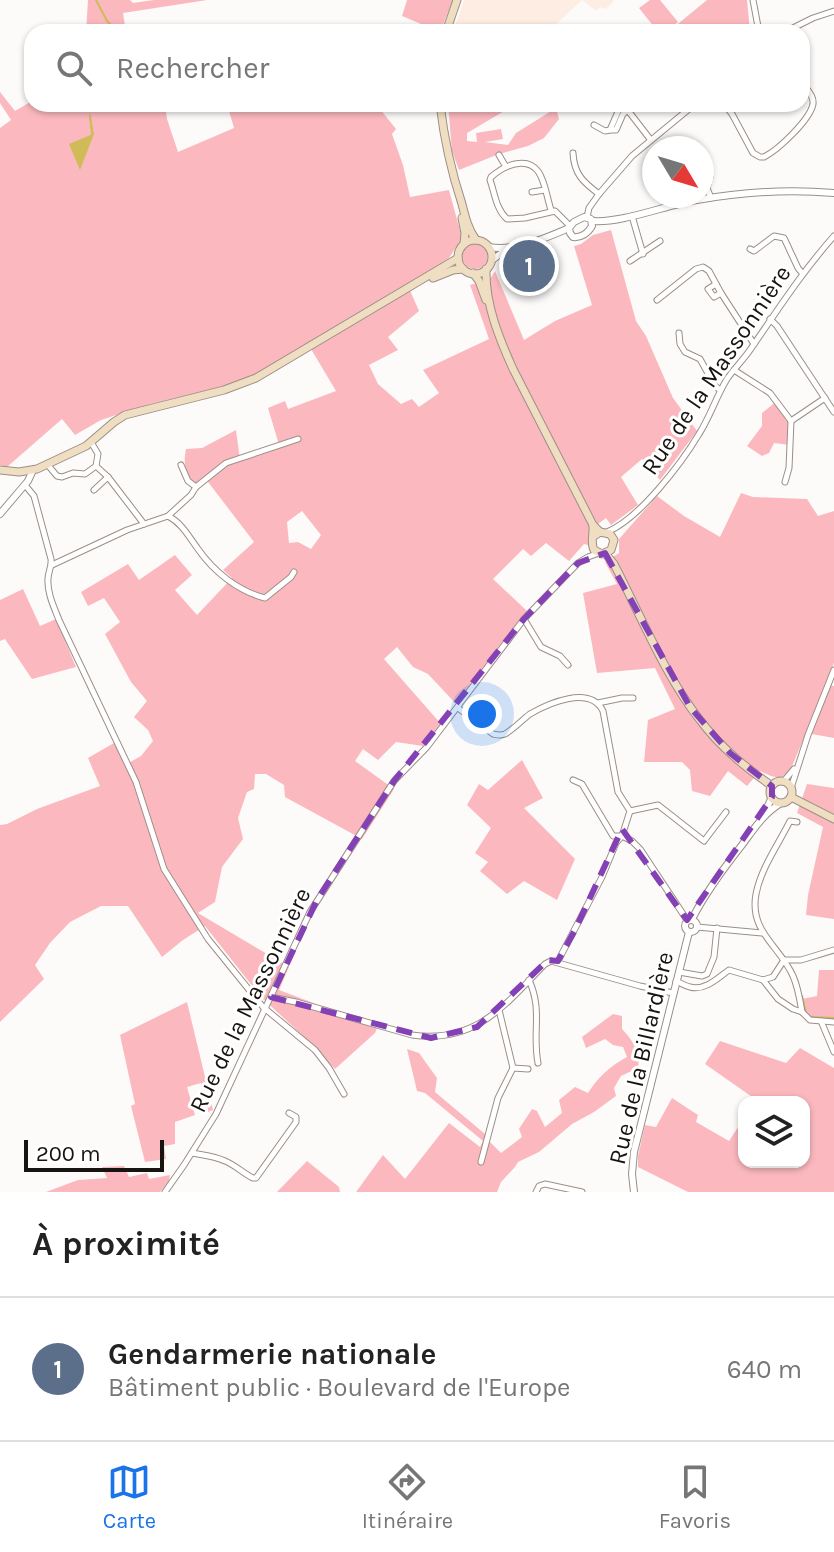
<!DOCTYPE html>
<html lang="fr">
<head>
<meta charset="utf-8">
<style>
	:root { --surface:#fff; --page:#f6f6f6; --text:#222; --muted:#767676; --line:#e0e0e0; --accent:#1a73e8 }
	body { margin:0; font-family:Karla,sans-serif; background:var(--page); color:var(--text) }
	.controls { position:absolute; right:24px; bottom:24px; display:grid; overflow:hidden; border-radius:16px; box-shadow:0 2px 6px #0004 }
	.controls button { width:72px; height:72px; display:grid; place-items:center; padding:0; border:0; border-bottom:2px solid var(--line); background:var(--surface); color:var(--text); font:40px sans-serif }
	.compass { position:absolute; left:642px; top:136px; width:72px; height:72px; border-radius:50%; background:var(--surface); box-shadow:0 2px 6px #0004; rotate:128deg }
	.scale { position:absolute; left:24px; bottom:20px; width:140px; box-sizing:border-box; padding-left:8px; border:4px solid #171310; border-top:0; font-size:22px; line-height:28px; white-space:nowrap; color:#171310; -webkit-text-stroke:6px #fff; paint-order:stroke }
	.you { position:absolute; left:482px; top:714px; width:28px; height:28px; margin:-20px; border:6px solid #fff; border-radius:50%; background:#1a73e8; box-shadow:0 0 0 12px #1a73e833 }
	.badge { display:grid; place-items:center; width:52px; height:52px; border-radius:50%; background:var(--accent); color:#fff; font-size:26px; font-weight:700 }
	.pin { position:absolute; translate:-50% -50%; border:4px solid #fff; box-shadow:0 2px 8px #0006 }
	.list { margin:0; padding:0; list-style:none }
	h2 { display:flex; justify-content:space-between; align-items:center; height:104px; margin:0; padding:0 32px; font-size:34px }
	h2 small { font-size:26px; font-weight:400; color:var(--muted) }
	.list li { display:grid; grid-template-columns:52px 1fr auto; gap:24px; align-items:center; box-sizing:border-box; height:144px; padding:0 32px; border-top:2px solid var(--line) }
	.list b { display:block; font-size:30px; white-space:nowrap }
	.list p { margin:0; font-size:26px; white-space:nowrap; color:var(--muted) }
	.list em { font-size:26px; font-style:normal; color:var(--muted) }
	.icon { flex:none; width:44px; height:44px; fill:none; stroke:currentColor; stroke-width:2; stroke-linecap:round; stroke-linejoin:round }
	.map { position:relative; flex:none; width:834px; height:1192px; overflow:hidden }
	.search { position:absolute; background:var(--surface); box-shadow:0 2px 6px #0004; left:24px; right:24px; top:24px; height:88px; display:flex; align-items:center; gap:20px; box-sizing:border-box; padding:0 28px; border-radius:24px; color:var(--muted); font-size:30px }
	.sheet { height:248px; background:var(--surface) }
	nav { display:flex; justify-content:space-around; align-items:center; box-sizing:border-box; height:112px; border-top:2px solid var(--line); background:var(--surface); font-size:22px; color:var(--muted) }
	nav a { display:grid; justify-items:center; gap:4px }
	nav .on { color:var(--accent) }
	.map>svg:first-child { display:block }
</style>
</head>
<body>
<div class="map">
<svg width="834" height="1192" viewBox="0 0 834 1192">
	<rect width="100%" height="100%" fill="#fdfbf9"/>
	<polygon fill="#fdede2" points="464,0 613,0 613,2 606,9 600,7 596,11 582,0 548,32 453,32"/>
	<g fill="#fbb9bf" fill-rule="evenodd">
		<polygon points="88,0 130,0 133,3 154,0 207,0 123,13 126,32 86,32"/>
		<polygon points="407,0 453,0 440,32 402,16"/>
		<polygon points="650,0 660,0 678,22 666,32 658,32 639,8"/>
		<polygon points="707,0 747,0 750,32 668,32"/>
		<path d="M0,92L15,111L32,101V104H165L167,119L178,152L234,128L227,104H376L396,129L392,134L403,165L410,197L449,190L462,238L449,258L408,286L419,311L388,337L398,350L369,365L378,384L401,404L412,399L419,407L439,393L423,370L489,339L470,285L490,279L495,271L524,340L555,321L592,305L574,246L581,244L593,235L611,230L636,321L646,336L673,398L697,431L660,480L642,459L621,477L638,505L611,525L606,518L590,530L588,545L584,544L569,561L546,543L531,556L523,549L493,579L527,611L457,705L428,674L413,667L397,647L384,659L441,724L423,746L396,742L378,760L363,749L355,761L394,789L362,839L285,797L284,785L266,774H255L254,789L247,792L238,818L243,839L222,867L215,902L198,913L289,967L279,990L319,1005L379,1023L375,1033L335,1069L313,1045L261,997L205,926L183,940L162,957L128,906H101L70,922L50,943L35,965L44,979L0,1022V825L7,824L37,809L100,786L88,758L114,743L125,765L141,756L153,741L148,730L134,717L147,701L131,682L105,634L120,622L104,598L88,606L81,592L128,564L139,580L175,555L192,575L175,590L197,615L232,578L223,570L254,542L205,478L195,485C185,473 183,463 186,449L202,448L236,430L240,460L280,448L268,408L285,401L288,409L336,391L308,344L264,371L238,383L150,404L101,420L75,435L62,419L7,467L0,465V128L11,120L0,103ZM302,511L321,535L311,549L298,542L289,543L287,522Z"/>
		<polygon points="448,104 503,104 506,110 467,133 467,141 477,142 476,133 501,129 503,139 485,142 508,145 516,133 556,108 559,119 544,138 528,146 499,154 459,170 452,151"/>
		<circle cx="475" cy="256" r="13"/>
		<polygon points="777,401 791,421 790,445 774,443 769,453 762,456 747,446 762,426 762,413"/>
		<polygon points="741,493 753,497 807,499 818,516 834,511 834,663 825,685 834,686 834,738 806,733 790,771 780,778 771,776 760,771 747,786 728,771 710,796 692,791 690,770 682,762 644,762 648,720 675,709 655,668 597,673 583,593 617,584 605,562 619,553 619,539 657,496 684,516 720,537"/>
		<polygon points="23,589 40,626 56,619 76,667 32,679 5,639 0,641 0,600"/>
		<polygon points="522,760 543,798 524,808 575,859 557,900 524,881 507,894 480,871 488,862 475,853 491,828 467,805 479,784 488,790"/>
		<polygon points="807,784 834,788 834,919 806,915 808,895 823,827 797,813"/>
		<polygon points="819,970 834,970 834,1021 811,1018 805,1014 802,999 817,996"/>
		<polygon points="187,1002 213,1110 208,1112 201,1083 187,1087 195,1115 175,1122 175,1144 164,1146 166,1159 145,1162 131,1106 135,1104 120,1035"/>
		<path d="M613,1014L622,1016V1029C633,1041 641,1052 638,1068L621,1076L614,1088L616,1096L594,1112L572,1124L539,1152L518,1162L515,1167L501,1182L497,1192H356L383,1155L405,1179L449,1123L480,1147L483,1141L425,1093L417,1091L407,1049L419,1053L437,1078L435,1092L485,1134V1137L501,1153L522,1137L519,1129L532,1109L537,1111L545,1127L562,1113L559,1100L575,1087L588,1093C598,1077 610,1066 627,1057L623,1047L613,1045L605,1039L586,1048L582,1037Z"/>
		<polygon points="720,1041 786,1063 800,1048 834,1068 834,1192 688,1192 638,1167 638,1156 645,1125 656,1127 672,1098 698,1115 696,1122 729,1141 744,1118 744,1162 804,1162 804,1102 754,1102 755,1099 705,1064"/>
		<polygon points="307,1161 339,1187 340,1192 277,1192"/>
		<polygon points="124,1166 129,1177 147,1173 149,1179 170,1175 169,1181 160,1192 46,1192 78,1180 107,1178 102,1167"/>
	</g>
	<polygon fill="#cfbb57" points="88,104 94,134 80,170 69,144 93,134"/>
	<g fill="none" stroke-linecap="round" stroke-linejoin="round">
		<g stroke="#cfbb57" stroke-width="2">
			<polyline points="96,0 107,21 116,30 116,32"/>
			<polyline points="90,116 92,134"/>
			<polyline points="802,996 806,1013"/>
			<polyline points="810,1017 834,1018"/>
		</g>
		<defs>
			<g id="minor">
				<polyline points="753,0 759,32"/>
				<polyline points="590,32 594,30"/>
				<polyline points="785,32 813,18 834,11"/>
				<polyline points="623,104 620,107 610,130 616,130 623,114 628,110"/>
				<polyline points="623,104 650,139"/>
				<path d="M724,104L732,114L753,153L760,157H764C778,150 810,120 813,104C814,97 809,92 805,86"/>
				<polyline points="594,125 605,131 610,130"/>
				<path d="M573,153C574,174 583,182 599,194"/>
				<polyline points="499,155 506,167"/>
				<polyline points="710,177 707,188 711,198"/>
				<polyline points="532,192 545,190"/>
				<path d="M551,210C544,189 544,158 515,164C505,166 498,171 491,177L490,180C495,194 496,209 507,219L525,218L555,211L570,226"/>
				<polyline points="632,216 643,254"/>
				<polyline points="587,217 589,208 599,194 632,156 695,104"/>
				<polyline points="750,249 754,251 774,236 784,238 798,268 802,273"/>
				<polyline points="630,261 660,241"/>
				<polyline points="716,284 708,289 714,297 721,293"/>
				<polyline points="657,300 696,269 703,267 709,271 721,293 754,344"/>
				<polyline points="770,319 777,326 834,412"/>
				<polyline points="679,333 680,344 685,352 700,359 715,386 720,390"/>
				<polyline points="734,370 770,393 791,421 789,468 785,482"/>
				<polyline points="791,421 825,398"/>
				<polyline points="91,442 98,454 96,466 108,477 144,524"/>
				<polyline points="47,464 57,476 62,477 73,473 85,474 96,466"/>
				<polyline points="181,465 188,481 196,487"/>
				<path d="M25,485L34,496L51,559C52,567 48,572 48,579C47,593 54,607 59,620L136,782L164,869L208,939L263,1007L315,1050L329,1068L344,1094"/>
				<polyline points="94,490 108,477"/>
				<polyline points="168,516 191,495 196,487 226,463 298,439"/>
				<path d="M607,532C639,519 681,464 699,434C710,417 716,397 727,379C734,369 743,360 750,350C777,311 802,272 834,236"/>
				<path d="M52,565L127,530L168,516C182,523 189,537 198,549C214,572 238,591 265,598L291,577L294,572"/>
				<polyline points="524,619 541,647 560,656 568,665"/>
				<polyline points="598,703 622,698 633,698"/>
				<path d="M458,708L493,734C498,735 500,736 505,734C514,729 522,720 530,714C549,703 590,685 603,711L618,792L630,811L622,836L616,843L602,877L558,961"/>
				<polyline points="573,780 582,784 613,836 622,836 632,841 640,849 687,920"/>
				<polyline points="783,782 794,769"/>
				<polyline points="791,788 808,735 834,670"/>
				<polyline points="630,811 658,805 704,841 726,812"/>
				<path d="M797,822L790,821C778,845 761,868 756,894C749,932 780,946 793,976C798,987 800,1000 802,1012"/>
				<polyline points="697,927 762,933"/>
				<polyline points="784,960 801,960 834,950"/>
				<polyline points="679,972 702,976 707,974 714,957 717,928"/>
				<path d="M529,980C543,1011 532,1031 538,1063"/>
				<polyline points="763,980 778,999 793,1009 802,1012 810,1020 834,1022"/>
				<path d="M676,981C681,983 685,986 690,987C705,991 718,978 729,970L763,980L773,977L784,960"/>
				<path d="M271,997L296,1002L412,1035C476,1044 505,1005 545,964L551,961L640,986L673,993"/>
				<polyline points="499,1010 513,1068 528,1069"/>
				<polyline points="821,1021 834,1052"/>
				<path d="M192,1153C203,1155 215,1156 225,1161C235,1165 243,1173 253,1178H256L296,1122V1117L289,1113"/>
				<polyline points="481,1162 498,1098 513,1068"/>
				<polyline points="165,1192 184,1165 216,1114 310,912 394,781 427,747 524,619 578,563 588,557 599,553"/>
				<polyline points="536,1192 539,1186 545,1184 582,1192"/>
			</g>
			<g id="tertiary">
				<path d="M584,217L591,219L592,226C588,233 581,238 573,237L570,233L569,228L574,222Z"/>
				<path d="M593,221C623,223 666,205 697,200C742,192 789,189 834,193"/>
				<path d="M489,247C514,252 546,238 569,228"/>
				<polyline points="492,260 509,248"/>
				<polyline points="0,514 28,481 33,470"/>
				<polyline points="765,812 772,797"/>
				<path d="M692,919C706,892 723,869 742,845C754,829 764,813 781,803"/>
				<circle cx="691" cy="926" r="6"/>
				<polyline points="634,1192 632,1174 634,1152 689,932"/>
			</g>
			<g id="secondary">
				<polyline points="446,32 457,0"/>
				<path d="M440,104C444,138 451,171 462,204C465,216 468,229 476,240"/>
				<polyline points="462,218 465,233 464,244"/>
				<circle cx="475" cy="257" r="17"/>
				<path d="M486,269C485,304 499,338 513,369L593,525L600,532"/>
				<polyline points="473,273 479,281 486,300"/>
				<polyline points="433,278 453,270 463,269"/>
				<polyline points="0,470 19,472 37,469 86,446 114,422 125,415 224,390 256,378 458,258"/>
				<path d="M593,525C594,534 590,542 594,550L602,554L611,550L614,540L610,534L600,532L594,536"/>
				<path d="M605,553L614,564C640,614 665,676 700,720C720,747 745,767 772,786"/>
				<circle cx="781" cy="792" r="11"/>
				<polyline points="791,797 834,819"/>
			</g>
		</defs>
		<use href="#minor" stroke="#9b8f87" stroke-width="7"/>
		<use href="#tertiary" stroke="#9b8f87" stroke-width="8"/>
		<use href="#secondary" stroke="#9b8f87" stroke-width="9"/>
		<use href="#minor" stroke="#fff" stroke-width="5"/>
		<use href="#tertiary" stroke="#fff" stroke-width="6"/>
		<use href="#secondary" stroke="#efdec1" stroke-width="7"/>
	</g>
	<path fill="none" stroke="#8441b5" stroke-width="6" stroke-dasharray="16 10" stroke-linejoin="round" d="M605,553L690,707L730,753L772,786V797L687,920L622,829L575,930L558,961L548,960L477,1027L431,1038L271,997L317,900L394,781L524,619L578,563Z"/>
	<g text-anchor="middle" stroke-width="6" stroke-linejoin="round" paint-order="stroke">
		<g font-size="24" fill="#171310" stroke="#fff">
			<text transform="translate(716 370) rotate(-56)" y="8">Rue de la Massonnière</text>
			<text transform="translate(250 1000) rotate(-64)" y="8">Rue de la Massonnière</text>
			<text transform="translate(641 1058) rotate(-77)" y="8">Rue de la Billardière</text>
		</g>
	</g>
</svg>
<div class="controls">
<button><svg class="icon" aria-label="layers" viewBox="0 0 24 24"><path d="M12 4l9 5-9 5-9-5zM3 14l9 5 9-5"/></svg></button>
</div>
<svg class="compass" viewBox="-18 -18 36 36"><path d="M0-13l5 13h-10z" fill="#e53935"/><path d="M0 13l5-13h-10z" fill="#767676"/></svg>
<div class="scale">200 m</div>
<div class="you"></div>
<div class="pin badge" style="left:529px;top:266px;background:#5c6f8a">1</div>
<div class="search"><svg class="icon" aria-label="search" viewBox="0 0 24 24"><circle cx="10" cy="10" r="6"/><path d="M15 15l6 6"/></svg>Rechercher</div>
</div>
<section class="sheet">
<h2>À proximité<small></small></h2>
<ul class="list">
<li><span class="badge" style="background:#5c6f8a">1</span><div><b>Gendarmerie nationale</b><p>Bâtiment public · Boulevard de l'Europe</p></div><em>640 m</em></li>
</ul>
</section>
<nav>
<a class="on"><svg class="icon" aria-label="map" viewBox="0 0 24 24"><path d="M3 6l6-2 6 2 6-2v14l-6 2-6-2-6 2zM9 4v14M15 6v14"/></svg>Carte</a>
<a><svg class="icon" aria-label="directions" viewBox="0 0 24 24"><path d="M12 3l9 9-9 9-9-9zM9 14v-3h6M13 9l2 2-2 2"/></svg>Itinéraire</a>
<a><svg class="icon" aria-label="saved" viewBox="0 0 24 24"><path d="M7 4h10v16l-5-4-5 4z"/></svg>Favoris</a>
</nav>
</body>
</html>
